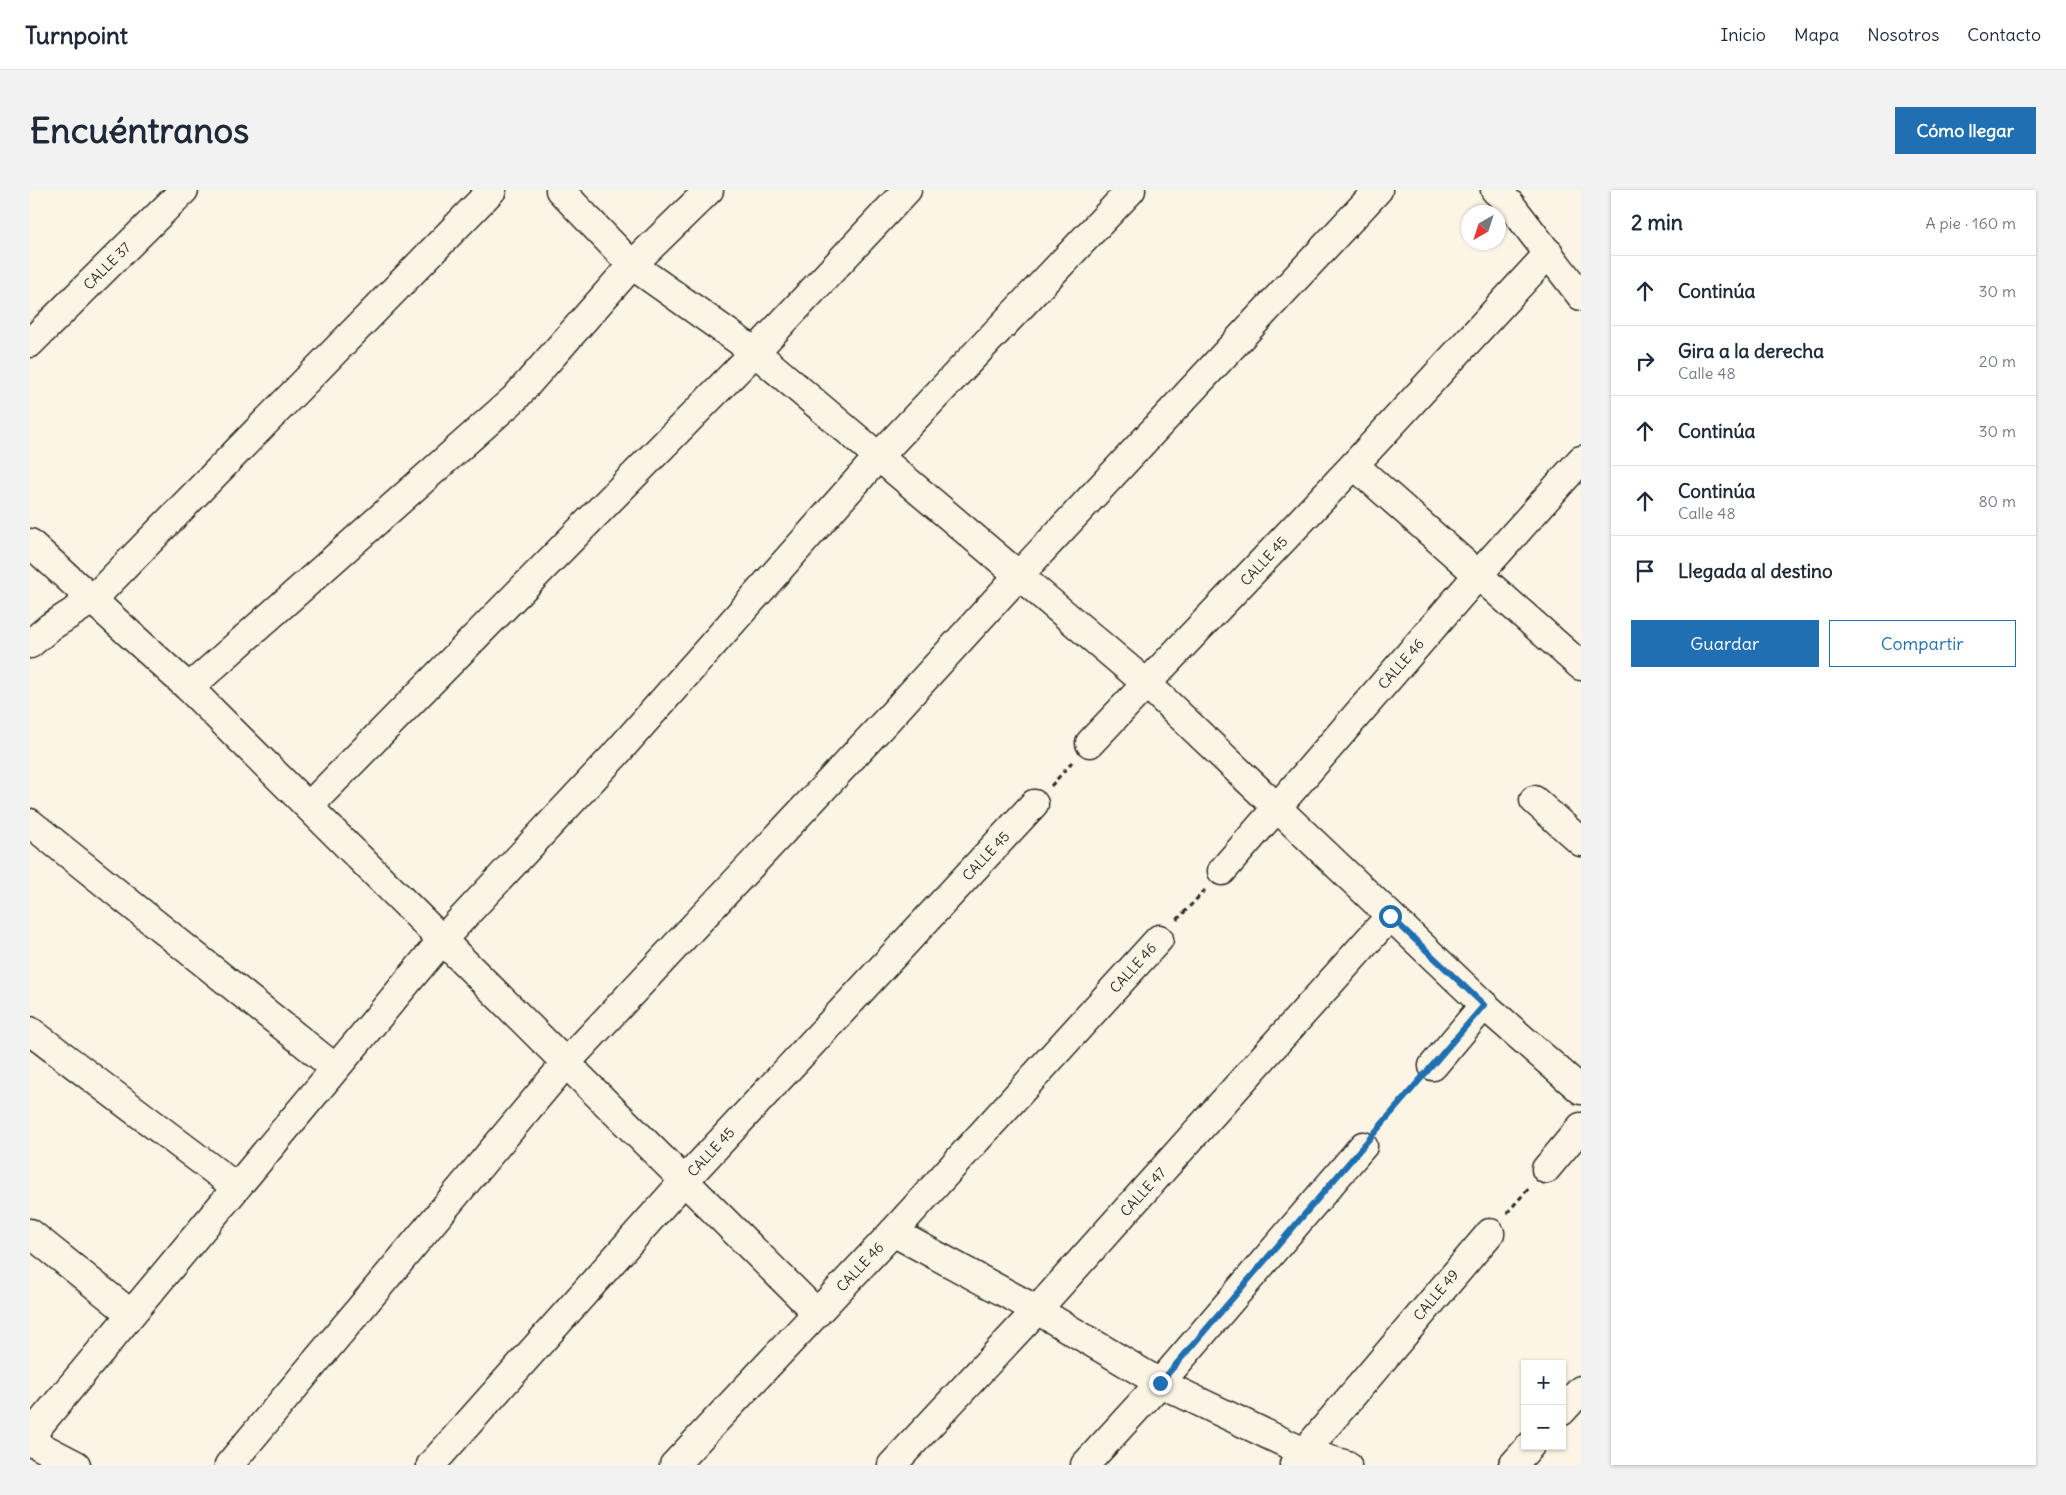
<!DOCTYPE html>
<html lang="es">
<head>
<meta charset="utf-8">
<style>
	:root { --surface:#fff; --page:#f2f2f3; --text:#1f2937; --muted:#747a83; --line:#e0e1e3; --accent:#1f6fb2 }
	body { margin:0; font-family:Delius,sans-serif; background:var(--page); color:var(--text) }
	.controls { position:absolute; right:15px; bottom:15px; display:grid; overflow:hidden; border-radius:0px; box-shadow:0 1px 4px #0004 }
	.controls button { width:45px; height:45px; display:grid; place-items:center; padding:0; border:0; border-bottom:1px solid var(--line); background:var(--surface); color:var(--text); font:25px sans-serif }
	.compass { position:absolute; left:1431px; top:15px; width:45px; height:45px; border-radius:50%; background:var(--surface); box-shadow:0 1px 4px #0004; rotate:219deg }
	.stop { position:absolute; width:15px; height:15px; margin:-11px; border:4px solid #1f6fb2; border-radius:50%; background:#fff }
	.stop.end { background:#1f6fb2; border-color:#fff; box-shadow:0 1px 5px #0008 }
	.list { margin:0; padding:0; list-style:none }
	h2 { display:flex; justify-content:space-between; align-items:center; height:65px; margin:0; padding:0 20px; font-size:21px }
	h2 small { font-size:16px; font-weight:400; color:var(--muted) }
	.list li { display:grid; grid-template-columns:32px 1fr auto; gap:15px; align-items:center; box-sizing:border-box; height:70px; padding:0 20px; border-top:1px solid var(--line) }
	.list b { display:block; font-size:19px; white-space:nowrap }
	.list p { margin:0; font-size:16px; white-space:nowrap; color:var(--muted) }
	.list em { font-size:16px; font-style:normal; color:var(--muted) }
	.actions { display:flex; gap:10px; padding:15px 20px }
	.actions a { flex:1; padding:11px 0; border:1px solid var(--accent); border-radius:0px; text-align:center; font-size:18px; color:var(--accent) }
	.actions .main { background:var(--accent); color:#fff }
	.icon { flex:none; width:28px; height:28px; fill:none; stroke:currentColor; stroke-width:2; stroke-linecap:round; stroke-linejoin:round }
	.map { position:relative; flex:none; width:1551px; height:1275px; overflow:hidden; border-radius:0px }
	header { display:flex; align-items:center; gap:30px; box-sizing:border-box; height:70px; padding:0 25px; background:var(--surface); border-bottom:1px solid var(--line) }
	header strong { font-size:24px }
	nav { display:flex; gap:28px; margin-inline-start:auto; font-size:18px }
	.intro { display:flex; align-items:center; justify-content:space-between; box-sizing:border-box; height:120px; padding:0 30px }
	h1 { margin:0; font-size:35px }
	.button { padding:12px 22px; border-radius:0px; background:var(--accent); color:#fff; font-size:18px; font-weight:700 }
	main { display:flex; gap:30px; padding:0 30px }
	aside { flex:1; background:var(--surface); border-radius:0px; box-shadow:0 1px 4px #0004 }
	.map>svg:first-child { display:block }
</style>
</head>
<body>
<header>
<strong>Turnpoint</strong>
<nav><a>Inicio</a><a>Mapa</a><a>Nosotros</a><a>Contacto</a></nav>
</header>
<div class="intro"><h1>Encuéntranos</h1><a class="button">Cómo llegar</a></div>
<main>
<div class="map">
<svg width="1551" height="1275" viewBox="0 0 1551 1275">
	<rect width="100%" height="100%" fill="#fcf5e5"/>
	<filter id="ink" filterUnits="userSpaceOnUse"><feTurbulence type="fractalNoise" baseFrequency=".02" numOctaves="2"/><feDisplacementMap in="SourceGraphic" scale="10" xChannelSelector="R" yChannelSelector="G"/><feConvolveMatrix kernelMatrix="1 2 1 2 8 2 1 2 1" color-interpolation-filters="sRGB"/></filter>
	<g filter="url(#ink)">
		<g fill="none" stroke-linecap="round" stroke-linejoin="round">
			<defs>
				<g id="minor">
					<polyline points="530,0 602,75 725,162 1117,494 1454,815 1551,900"/>
					<polyline points="1465,0 1480,14 1551,106"/>
					<polyline points="0,153 154,0"/>
					<polyline points="1324,275 1551,476"/>
					<polyline points="0,353 159,498 787,1123"/>
					<polyline points="0,454 20,437 62,410 462,0"/>
					<polyline points="159,498 485,208 602,75 679,0"/>
					<polyline points="1060,553 1324,275 1519,63"/>
					<polyline points="1504,610 1551,652"/>
					<polyline points="279,616 725,162 877,0"/>
					<polyline points="0,633 305,878"/>
					<polyline points="1192,681 1447,386 1551,270"/>
					<polyline points="0,841 206,997"/>
					<polyline points="1403,876 1454,815"/>
					<polyline points="1516,979 1551,937"/>
					<polyline points="863,1042 1007,1120 1130,1193 1274,1262 1317,1275"/>
					<polyline points="0,1043 101,1124"/>
					<polyline points="1532,1221 1551,1200"/>
					<polyline points="0,1246 413,749 584,566 849,266 1101,0"/>
					<polyline points="0,1251 46,1275"/>
					<polyline points="1264,1274 1460,1043"/>
					<polyline points="199,1275 536,873 858,529 989,385 1348,0"/>
					<polyline points="401,1275 654,991 1004,614"/>
					<polyline points="644,1275 863,1042 1129,749"/>
					<polyline points="862,1275 1007,1120 1360,726"/>
					<polyline points="1055,1275 1130,1193 1333,956"/>
					<polyline points="1483,1275 1500,1256"/>
				</g>
			</defs>
			<use href="#minor" stroke="#2b2b2b" stroke-width="31"/>
			<g stroke="#2b2b2b" stroke-width="3" stroke-dasharray="5 4" stroke-linecap="butt">
				<polyline points="1021,596 1042,572"/>
				<polyline points="1147,730 1175,700"/>
				<polyline points="1350,936 1385,896"/>
				<polyline points="1477,1023 1499,998"/>
			</g>
			<use href="#minor" stroke="#fcf5e5" stroke-width="28"/>
		</g>
	</g>
	<g fill="none" stroke-linecap="round" stroke-linejoin="round" filter="url(#ink)">
		<polyline stroke="#1f6fb2" stroke-width="6" points="1130,1193 1454,815 1360,726"/>
	</g>
	<g text-anchor="middle" stroke-width="4.5" stroke-linejoin="round" paint-order="stroke">
		<g font-size="14" fill="#2b2b2b" stroke="#fcf5e5">
			<text transform="translate(77 76) rotate(-45)" y="5">CALLE 37</text>
			<text transform="translate(1234 371) rotate(-47)" y="5">CALLE 45</text>
			<text transform="translate(1371 474) rotate(-49)" y="5">CALLE 46</text>
			<text transform="translate(956 666) rotate(-47)" y="5">CALLE 45</text>
			<text transform="translate(1103 778) rotate(-48)" y="5">CALLE 46</text>
			<text transform="translate(681 962) rotate(-47)" y="5">CALLE 45</text>
			<text transform="translate(1113 1002) rotate(-48)" y="5">CALLE 47</text>
			<text transform="translate(830 1077) rotate(-47)" y="5">CALLE 46</text>
			<text transform="translate(1406 1105) rotate(-50)" y="5">CALLE 49</text>
		</g>
	</g>
</svg>
<div class="controls">
<button>+</button>
<button>−</button>
</div>
<svg class="compass" viewBox="-18 -18 36 36"><path d="M0-13l5 13h-10z" fill="#e53935"/><path d="M0 13l5-13h-10z" fill="#747a83"/></svg>
<div class="stop" style="left:1360px;top:726px"></div>
<div class="stop end" style="left:1130px;top:1193px"></div>
</div>
<aside>
<h2>2 min<small>A pie · 160 m</small></h2>
<ul class="list">
<li><svg class="icon" aria-label="ahead" viewBox="0 0 24 24"><path d="M12 20V5M6 11l6-6 6 6"/></svg><div><b>Continúa</b></div><em>30 m</em></li>
<li><svg class="icon" aria-label="right" viewBox="0 0 24 24"><path d="M7 20v-9h11M14 6l5 5-5 5"/></svg><div><b>Gira a la derecha</b><p>Calle 48</p></div><em>20 m</em></li>
<li><svg class="icon" aria-label="ahead" viewBox="0 0 24 24"><path d="M12 20V5M6 11l6-6 6 6"/></svg><div><b>Continúa</b></div><em>30 m</em></li>
<li><svg class="icon" aria-label="ahead" viewBox="0 0 24 24"><path d="M12 20V5M6 11l6-6 6 6"/></svg><div><b>Continúa</b><p>Calle 48</p></div><em>80 m</em></li>
<li><svg class="icon" aria-label="arrive" viewBox="0 0 24 24"><path d="M6 21V4h12l-3 4 3 4H6"/></svg><div><b>Llegada al destino</b></div></li>
</ul>
<div class="actions"><a class="main">Guardar</a><a>Compartir</a></div>
</aside>
</main>
</body>
</html>
